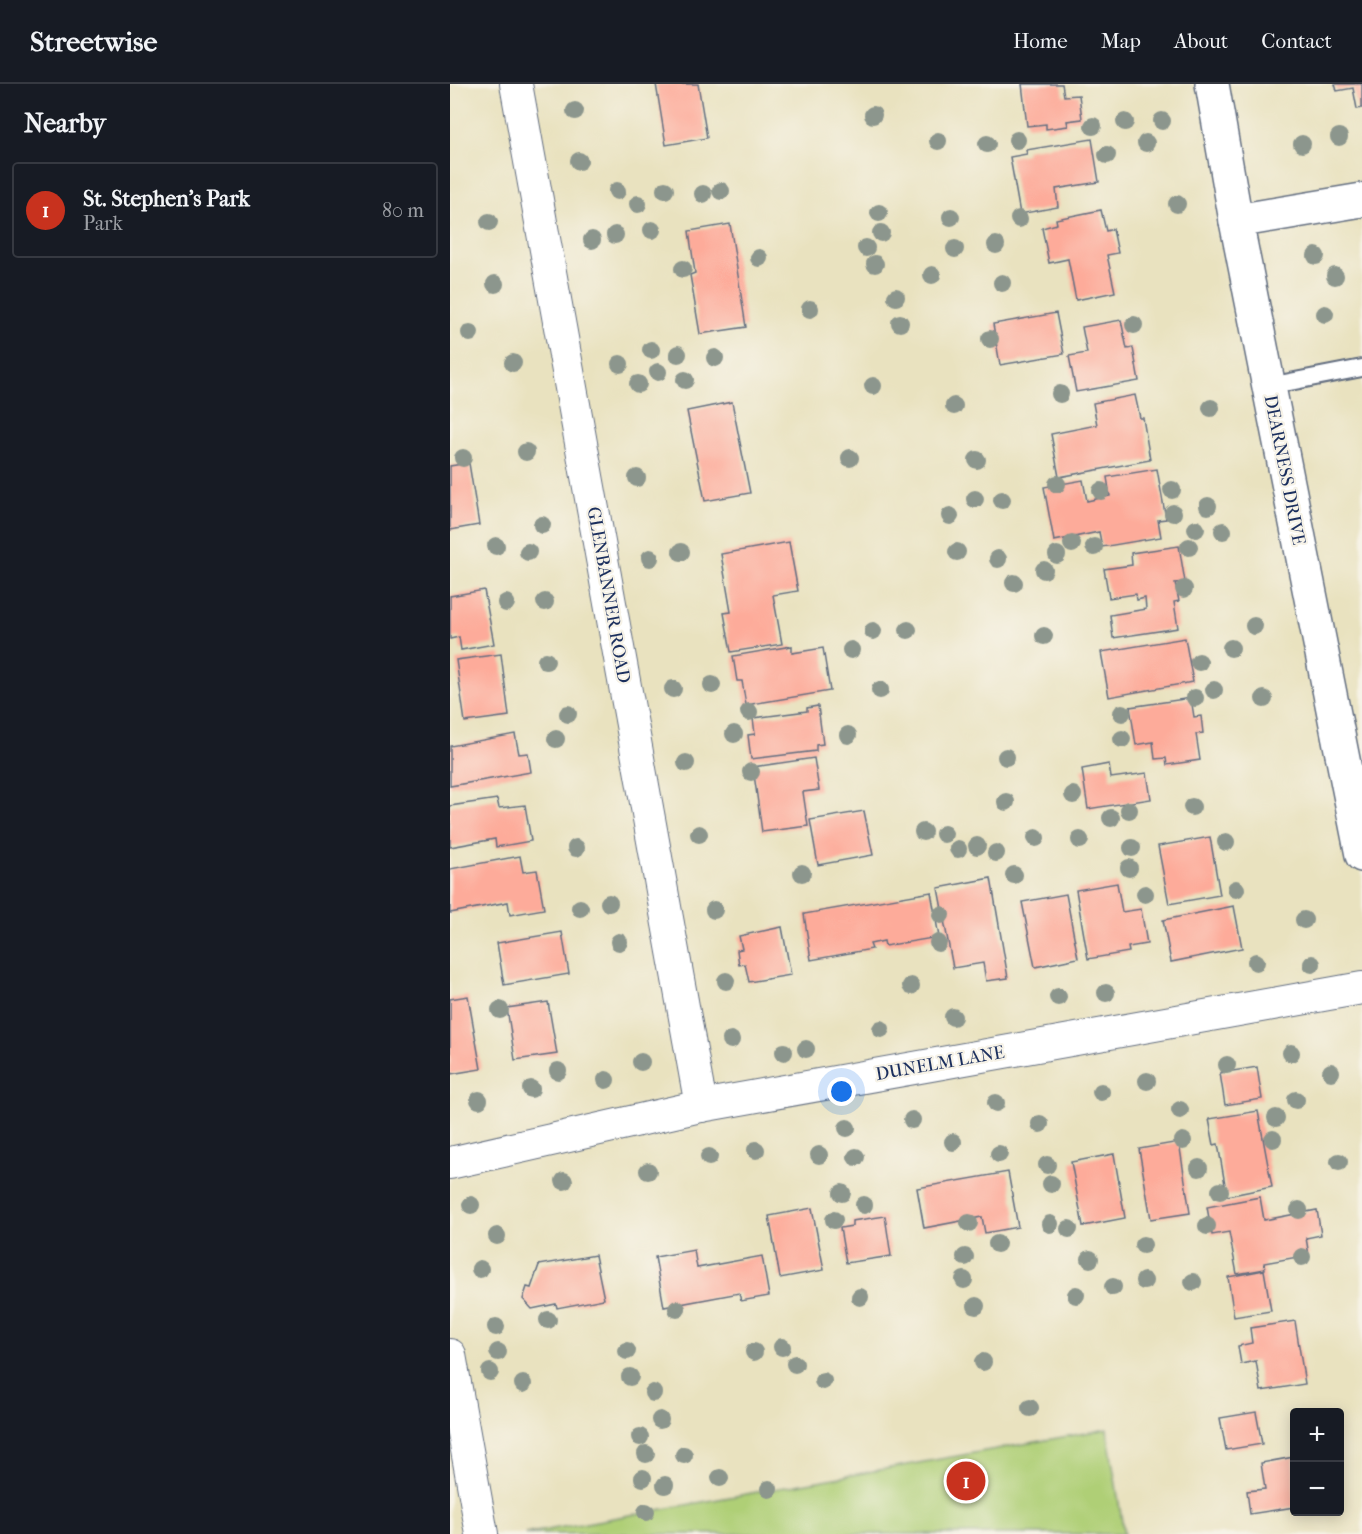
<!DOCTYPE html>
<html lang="en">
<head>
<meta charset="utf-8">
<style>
	:root { --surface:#171b24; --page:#242831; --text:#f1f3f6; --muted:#9ea1a6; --line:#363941; --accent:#c8321e }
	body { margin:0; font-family:"IM FELL French Canon",serif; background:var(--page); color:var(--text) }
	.controls { position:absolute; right:18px; bottom:18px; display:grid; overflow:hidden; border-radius:6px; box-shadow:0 3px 15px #0003 }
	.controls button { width:54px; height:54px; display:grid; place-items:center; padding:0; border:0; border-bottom:2px solid var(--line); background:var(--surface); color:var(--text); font:30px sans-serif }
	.you { position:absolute; left:392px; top:1008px; width:21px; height:21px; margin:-15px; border:4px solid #fff; border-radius:50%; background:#1a73e8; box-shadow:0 0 0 9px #1a73e833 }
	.badge { display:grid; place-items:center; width:39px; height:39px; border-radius:50%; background:var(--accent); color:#fff; font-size:20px; font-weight:700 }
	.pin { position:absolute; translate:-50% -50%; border:3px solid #fff; box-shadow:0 2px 6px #0006 }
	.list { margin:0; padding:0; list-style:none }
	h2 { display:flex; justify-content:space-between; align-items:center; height:78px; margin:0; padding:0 24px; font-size:26px }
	h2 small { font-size:20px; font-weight:400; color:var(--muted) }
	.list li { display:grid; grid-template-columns:39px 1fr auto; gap:18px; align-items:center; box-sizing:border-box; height:96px; margin:0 12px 12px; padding:0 12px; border:2px solid var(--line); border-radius:6px }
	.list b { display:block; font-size:22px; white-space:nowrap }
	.list p { margin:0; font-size:20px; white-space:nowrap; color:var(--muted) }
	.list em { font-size:20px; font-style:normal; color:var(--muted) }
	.map { position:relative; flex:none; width:912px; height:1450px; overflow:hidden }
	header { display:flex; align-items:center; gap:36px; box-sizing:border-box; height:84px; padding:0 30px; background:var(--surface); border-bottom:2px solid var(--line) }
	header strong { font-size:28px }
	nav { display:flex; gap:33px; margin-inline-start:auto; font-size:21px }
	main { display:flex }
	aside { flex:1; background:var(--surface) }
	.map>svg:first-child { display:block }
</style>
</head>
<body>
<header>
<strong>Streetwise</strong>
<nav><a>Home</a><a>Map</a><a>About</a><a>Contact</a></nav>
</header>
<main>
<aside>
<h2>Nearby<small></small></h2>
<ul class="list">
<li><span class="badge">1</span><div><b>St. Stephen's Park</b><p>Park</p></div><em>80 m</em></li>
</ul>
</aside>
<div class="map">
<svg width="912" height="1450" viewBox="0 0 912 1450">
	<rect width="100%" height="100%" fill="#f7f3e8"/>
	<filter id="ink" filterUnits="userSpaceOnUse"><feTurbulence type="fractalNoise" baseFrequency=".0167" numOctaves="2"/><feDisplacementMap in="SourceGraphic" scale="12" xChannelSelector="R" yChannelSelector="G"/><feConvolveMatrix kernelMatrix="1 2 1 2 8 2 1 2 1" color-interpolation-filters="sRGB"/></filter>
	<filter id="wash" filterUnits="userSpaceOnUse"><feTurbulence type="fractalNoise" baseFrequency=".008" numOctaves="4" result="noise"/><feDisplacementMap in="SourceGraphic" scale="24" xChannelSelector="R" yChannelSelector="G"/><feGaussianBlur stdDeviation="1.35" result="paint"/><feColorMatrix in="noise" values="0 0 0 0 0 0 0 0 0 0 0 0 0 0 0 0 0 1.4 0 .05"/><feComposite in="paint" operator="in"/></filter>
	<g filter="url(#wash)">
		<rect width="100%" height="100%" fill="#e9e2bf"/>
		<polygon fill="#afcf76" stroke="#657f6a" stroke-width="1.5" points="657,1345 674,1450 75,1450"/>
		<g id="blocks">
			<g fill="#fdab9a">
				<polygon points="206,0 248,0 257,54 216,61"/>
				<polygon points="572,0 612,0 614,12 629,11 632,35 617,37 618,42 596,45 596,40 577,42"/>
				<polygon points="885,0 912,0 912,24 907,25 903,4 887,7"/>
				<polygon points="642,55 649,98 606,105 608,123 570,130 560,73 577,70 576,66"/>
				<polygon points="651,126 656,147 663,145 668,169 657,171 665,208 626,216 618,175 599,179 592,144 607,140 606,135"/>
				<polygon points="280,140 296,243 250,250 240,191 245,189 239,147"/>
				<polygon points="606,229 614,270 550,281 543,240"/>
				<polygon points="671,236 677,265 683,264 689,297 626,308 619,272 637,269 632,243"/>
				<polygon points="685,311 690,334 693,334 700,376 609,393 601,350 647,341 643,319"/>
				<polygon points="282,318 300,409 255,417 237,327"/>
				<polygon points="19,379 29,441 0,446 0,382"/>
				<polygon points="707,385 716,435 708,436 711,453 652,463 649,448 604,457 594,403 633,396 637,417 660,412 657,393"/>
				<polygon points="339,458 348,507 323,511 332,560 281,568 274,529 281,528 271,470"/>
				<polygon points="729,462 735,498 725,499 729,517 724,518 728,544 663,554 660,531 696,525 695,514 687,516 686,510 659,514 654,485 682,481 681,469"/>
				<polygon points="34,506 44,560 11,566 9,553 0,555 0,512"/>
				<polygon points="735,554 743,598 659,613 651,568"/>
				<polygon points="342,562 342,569 373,564 380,607 296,621 292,597 287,597 283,572"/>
				<polygon points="51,570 59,632 15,638 6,576"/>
				<polygon points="741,614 744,633 751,632 753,649 746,650 750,676 717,681 716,674 705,675 703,658 686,661 680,623"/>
				<polygon points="368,622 373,660 366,661 366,667 301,675 298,651 305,650 303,634 357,627 357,624"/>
				<polygon points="65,650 69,670 78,669 81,688 0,702 0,662"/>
				<polygon points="364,674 369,706 353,708 358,742 312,748 303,683"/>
				<polygon points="659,680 661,694 697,689 701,715 638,725 632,685"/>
				<polygon points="47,715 49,724 75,721 81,757 46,763 45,755 0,763 0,722"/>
				<polygon points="414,727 423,771 368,781 360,736"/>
				<polygon points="760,753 770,811 719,820 708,762"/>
				<polygon points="70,772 73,788 87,786 94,825 60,831 58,818 0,829 0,785"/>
				<polygon points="541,794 558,894 536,897 533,879 503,884 488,804"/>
				<polygon points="667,799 672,828 691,825 697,860 678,863 679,868 638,875 626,806"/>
				<polygon points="481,808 489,853 435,862 434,857 420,860 422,865 361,876 354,830"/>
				<polygon points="616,810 628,874 585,883 572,818"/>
				<polygon points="784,822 792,864 721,878 713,836"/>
				<polygon points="332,843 341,891 299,898 295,880 289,881 287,866 292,865 289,852"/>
				<polygon points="112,848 119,890 54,901 47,859"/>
				<polygon points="18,912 31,985 0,990 0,915"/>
				<polygon points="98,918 107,970 65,976 57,924"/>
				<polygon points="807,983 812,1015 775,1021 770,989"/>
				<polygon points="808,1027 822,1103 777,1112 768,1060 764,1061 759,1035"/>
				<polygon points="729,1058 740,1129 701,1135 689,1065"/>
				<polygon points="664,1070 675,1134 633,1142 621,1078"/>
				<polygon points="558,1088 568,1143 535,1149 532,1133 474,1144 467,1104"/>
				<polygon points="810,1113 814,1136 867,1126 871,1151 856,1154 859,1171 814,1179 815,1185 787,1190 779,1148 762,1151 757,1123"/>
				<polygon points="362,1124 374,1186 330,1194 319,1132"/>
				<polygon points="435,1132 441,1172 396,1179 390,1144 402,1142 402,1137"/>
				<polygon points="244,1166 247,1184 312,1172 319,1212 291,1217 289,1209 214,1223 205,1173"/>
				<polygon points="145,1171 154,1215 107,1224 106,1220 82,1225 73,1215 77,1203 81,1204 89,1181"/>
				<polygon points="814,1186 821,1227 784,1233 778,1193"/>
				<polygon points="845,1237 855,1300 811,1307 806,1277 791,1280 788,1262 802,1259 800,1244"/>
				<polygon points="806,1328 812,1360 776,1366 770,1334"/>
				<polygon points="844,1373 844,1423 800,1430 797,1407 815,1405 811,1379"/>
			</g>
		</g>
	</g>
	<g filter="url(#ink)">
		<use href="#blocks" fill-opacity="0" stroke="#636e80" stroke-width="1.5"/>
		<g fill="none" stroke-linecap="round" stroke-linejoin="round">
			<defs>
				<polyline id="lane" points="819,302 912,284"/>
				<g id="street">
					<polyline points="66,0 251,1022"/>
					<polyline points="0,1079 251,1022 912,904"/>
					<polyline points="0,1271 32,1450"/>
				</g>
				<g id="secondary">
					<polyline points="762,0 786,137 912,771"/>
					<polyline points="786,137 912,116"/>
				</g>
			</defs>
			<use href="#lane" stroke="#636e80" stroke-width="20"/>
			<use href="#street" stroke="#636e80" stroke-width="34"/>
			<use href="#secondary" stroke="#636e80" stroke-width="36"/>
			<use href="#lane" stroke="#fff" stroke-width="16"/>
			<use href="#street" stroke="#fff" stroke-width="32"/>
			<use href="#secondary" stroke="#fff" stroke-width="33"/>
		</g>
		<g fill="#8c968d">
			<circle cx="125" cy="27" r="9"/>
			<circle cx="423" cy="31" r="9"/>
			<circle cx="712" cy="37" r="9"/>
			<circle cx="675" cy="38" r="9"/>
			<circle cx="643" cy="42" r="9"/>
			<circle cx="889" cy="53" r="9"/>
			<circle cx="567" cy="56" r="9"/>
			<circle cx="488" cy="57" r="9"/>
			<circle cx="696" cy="59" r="9"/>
			<circle cx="537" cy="60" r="9"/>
			<circle cx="852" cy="60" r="9"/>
			<circle cx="657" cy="71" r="9"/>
			<circle cx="129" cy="77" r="9"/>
			<circle cx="215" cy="106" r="9"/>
			<circle cx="167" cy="107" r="9"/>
			<circle cx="271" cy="107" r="9"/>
			<circle cx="253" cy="110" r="9"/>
			<circle cx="188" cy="120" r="9"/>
			<circle cx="727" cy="120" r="9"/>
			<circle cx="429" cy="129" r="9"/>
			<circle cx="501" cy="133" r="9"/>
			<circle cx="569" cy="135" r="9"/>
			<circle cx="39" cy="138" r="9"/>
			<circle cx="202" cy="146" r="9"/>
			<circle cx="431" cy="149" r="9"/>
			<circle cx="165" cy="151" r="9"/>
			<circle cx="142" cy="156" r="9"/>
			<circle cx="546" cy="161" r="9"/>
			<circle cx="416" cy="164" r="9"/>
			<circle cx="505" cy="165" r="9"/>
			<circle cx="866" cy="172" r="9"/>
			<circle cx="309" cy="174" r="9"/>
			<circle cx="425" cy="180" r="9"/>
			<circle cx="233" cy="185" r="9"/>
			<circle cx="482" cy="191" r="9"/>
			<circle cx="885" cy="192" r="9"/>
			<circle cx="552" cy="199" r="9"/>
			<circle cx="45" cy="200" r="9"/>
			<circle cx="446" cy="213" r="9"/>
			<circle cx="360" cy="225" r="9"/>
			<circle cx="875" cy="230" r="9"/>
			<circle cx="450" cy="239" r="9"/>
			<circle cx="684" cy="241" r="9"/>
			<circle cx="20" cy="249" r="9"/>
			<circle cx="540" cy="255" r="9"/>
			<circle cx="201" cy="266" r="9"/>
			<circle cx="228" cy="270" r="9"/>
			<circle cx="265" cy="274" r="9"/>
			<circle cx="63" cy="279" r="9"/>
			<circle cx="170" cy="280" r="9"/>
			<circle cx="208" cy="288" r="9"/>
			<circle cx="235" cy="296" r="9"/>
			<circle cx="188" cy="300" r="9"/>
			<circle cx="423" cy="302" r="9"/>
			<circle cx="610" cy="310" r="9"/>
			<circle cx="504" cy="322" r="9"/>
			<circle cx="761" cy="324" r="9"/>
			<circle cx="76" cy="368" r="9"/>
			<circle cx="13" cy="374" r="9"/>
			<circle cx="400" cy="374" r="9"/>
			<circle cx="527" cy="376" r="9"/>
			<circle cx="187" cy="394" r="9"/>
			<circle cx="607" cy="400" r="9"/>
			<circle cx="722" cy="406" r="9"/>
			<circle cx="651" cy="407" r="9"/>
			<circle cx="525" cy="415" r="9"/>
			<circle cx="552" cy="416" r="9"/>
			<circle cx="758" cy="422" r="9"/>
			<circle cx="723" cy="429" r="9"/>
			<circle cx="500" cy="432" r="9"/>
			<circle cx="92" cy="441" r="9"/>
			<circle cx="746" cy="445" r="9"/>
			<circle cx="773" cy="447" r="9"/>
			<circle cx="622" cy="460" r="9"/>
			<circle cx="46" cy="462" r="9"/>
			<circle cx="644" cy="463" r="9"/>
			<circle cx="739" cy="463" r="9"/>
			<circle cx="78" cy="468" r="9"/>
			<circle cx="231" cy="468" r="9"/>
			<circle cx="507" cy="468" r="9"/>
			<circle cx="607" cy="471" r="9"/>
			<circle cx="200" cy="474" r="9"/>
			<circle cx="548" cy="475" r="9"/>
			<circle cx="594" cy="486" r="9"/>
			<circle cx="564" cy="499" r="9"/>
			<circle cx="734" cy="505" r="9"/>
			<circle cx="95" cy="518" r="9"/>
			<circle cx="56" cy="519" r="9"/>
			<circle cx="804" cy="542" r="9"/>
			<circle cx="458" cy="546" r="9"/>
			<circle cx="423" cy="547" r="9"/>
			<circle cx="594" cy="552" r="9"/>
			<circle cx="781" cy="564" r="9"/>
			<circle cx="401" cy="566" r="9"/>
			<circle cx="96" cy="577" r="9"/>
			<circle cx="749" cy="578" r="9"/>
			<circle cx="262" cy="601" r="9"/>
			<circle cx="223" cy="605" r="9"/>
			<circle cx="430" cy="606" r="9"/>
			<circle cx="764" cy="606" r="9"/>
			<circle cx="745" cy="614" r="9"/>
			<circle cx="814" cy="615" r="9"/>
			<circle cx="299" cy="628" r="9"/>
			<circle cx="672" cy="629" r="9"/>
			<circle cx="118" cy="630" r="9"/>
			<circle cx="284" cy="650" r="9"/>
			<circle cx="398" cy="651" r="9"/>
			<circle cx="106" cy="655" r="9"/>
			<circle cx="672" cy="655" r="9"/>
			<circle cx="556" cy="673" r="9"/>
			<circle cx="236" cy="679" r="9"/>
			<circle cx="301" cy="688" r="9"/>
			<circle cx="623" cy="711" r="9"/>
			<circle cx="556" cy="718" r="9"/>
			<circle cx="742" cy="723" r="9"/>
			<circle cx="679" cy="726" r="9"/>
			<circle cx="661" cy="734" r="9"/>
			<circle cx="473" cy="748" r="9"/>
			<circle cx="249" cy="750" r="9"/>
			<circle cx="494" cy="750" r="9"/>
			<circle cx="586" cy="754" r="9"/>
			<circle cx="630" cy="756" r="9"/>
			<circle cx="776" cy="758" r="9"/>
			<circle cx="527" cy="762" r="9"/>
			<circle cx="126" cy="764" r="9"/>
			<circle cx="682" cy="764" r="9"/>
			<circle cx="508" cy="765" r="9"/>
			<circle cx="546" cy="769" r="9"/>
			<circle cx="679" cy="784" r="9"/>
			<circle cx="352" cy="789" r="9"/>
			<circle cx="564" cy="791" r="9"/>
			<circle cx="786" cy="805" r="9"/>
			<circle cx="695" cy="810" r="9"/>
			<circle cx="159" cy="819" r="9"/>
			<circle cx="130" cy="824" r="9"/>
			<circle cx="264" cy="826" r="9"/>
			<circle cx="491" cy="831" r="9"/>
			<circle cx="854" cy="836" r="9"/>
			<circle cx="169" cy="858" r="9"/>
			<circle cx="488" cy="859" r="9"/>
			<circle cx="806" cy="878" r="9"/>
			<circle cx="862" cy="880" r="9"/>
			<circle cx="276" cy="897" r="9"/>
			<circle cx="461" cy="902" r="9"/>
			<circle cx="656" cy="909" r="9"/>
			<circle cx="608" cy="913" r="9"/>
			<circle cx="50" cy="926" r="9"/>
			<circle cx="503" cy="933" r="9"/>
			<circle cx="431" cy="945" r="9"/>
			<circle cx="281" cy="956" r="9"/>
			<circle cx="356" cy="965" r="9"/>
			<circle cx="334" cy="968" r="9"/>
			<circle cx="841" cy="969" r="9"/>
			<circle cx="191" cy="978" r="9"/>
			<circle cx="777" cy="981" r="9"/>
			<circle cx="108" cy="987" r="9"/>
			<circle cx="881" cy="988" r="9"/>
			<circle cx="156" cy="996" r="9"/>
			<circle cx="697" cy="997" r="9"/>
			<circle cx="81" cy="1005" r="9"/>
			<circle cx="651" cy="1008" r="9"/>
			<circle cx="29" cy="1016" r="9"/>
			<circle cx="846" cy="1016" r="9"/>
			<circle cx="546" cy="1019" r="9"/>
			<circle cx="730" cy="1026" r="9"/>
			<circle cx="826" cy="1034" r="9"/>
			<circle cx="462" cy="1036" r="9"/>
			<circle cx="590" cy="1040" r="9"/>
			<circle cx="397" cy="1044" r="9"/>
			<circle cx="823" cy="1055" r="9"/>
			<circle cx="733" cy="1057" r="9"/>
			<circle cx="503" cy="1058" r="9"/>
			<circle cx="306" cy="1066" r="9"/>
			<circle cx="549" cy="1070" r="9"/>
			<circle cx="369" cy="1071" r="9"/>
			<circle cx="259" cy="1073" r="9"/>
			<circle cx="406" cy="1073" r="9"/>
			<circle cx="889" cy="1078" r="9"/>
			<circle cx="597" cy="1081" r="9"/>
			<circle cx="749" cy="1084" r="9"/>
			<circle cx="198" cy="1087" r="9"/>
			<circle cx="114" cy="1097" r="9"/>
			<circle cx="601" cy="1100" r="9"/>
			<circle cx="770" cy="1107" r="9"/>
			<circle cx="392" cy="1109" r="9"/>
			<circle cx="21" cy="1121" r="9"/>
			<circle cx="414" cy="1121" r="9"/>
			<circle cx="849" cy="1126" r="9"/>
			<circle cx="384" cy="1136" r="9"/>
			<circle cx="519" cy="1139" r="9"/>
			<circle cx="600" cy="1140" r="9"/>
			<circle cx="757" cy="1142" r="9"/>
			<circle cx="619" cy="1145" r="9"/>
			<circle cx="47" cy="1152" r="9"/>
			<circle cx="547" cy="1160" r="9"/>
			<circle cx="693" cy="1161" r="9"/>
			<circle cx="515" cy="1173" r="9"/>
			<circle cx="852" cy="1173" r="9"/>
			<circle cx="640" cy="1175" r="9"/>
			<circle cx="30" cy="1185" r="9"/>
			<circle cx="514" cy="1196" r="9"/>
			<circle cx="694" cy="1197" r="9"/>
			<circle cx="743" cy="1198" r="9"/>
			<circle cx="663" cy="1203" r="9"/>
			<circle cx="626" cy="1211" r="9"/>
			<circle cx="410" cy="1213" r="9"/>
			<circle cx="526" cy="1222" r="9"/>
			<circle cx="227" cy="1225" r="9"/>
			<circle cx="98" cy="1236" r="9"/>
			<circle cx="46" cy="1243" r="9"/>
			<circle cx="332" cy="1263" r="9"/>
			<circle cx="177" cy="1267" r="9"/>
			<circle cx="48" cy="1268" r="9"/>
			<circle cx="304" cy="1268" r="9"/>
			<circle cx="533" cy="1278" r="9"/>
			<circle cx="345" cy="1280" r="9"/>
			<circle cx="40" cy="1288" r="9"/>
			<circle cx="180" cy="1293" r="9"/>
			<circle cx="373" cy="1297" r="9"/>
			<circle cx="73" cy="1300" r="9"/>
			<circle cx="203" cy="1309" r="9"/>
			<circle cx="580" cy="1324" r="9"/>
			<circle cx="210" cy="1336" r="9"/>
			<circle cx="190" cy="1353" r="9"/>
			<circle cx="196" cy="1370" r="9"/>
			<circle cx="234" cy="1371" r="9"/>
			<circle cx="193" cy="1394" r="9"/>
			<circle cx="270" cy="1394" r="9"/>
			<circle cx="215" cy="1401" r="9"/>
			<circle cx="319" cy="1405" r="9"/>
			<circle cx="196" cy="1428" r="9"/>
		</g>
	</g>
	<g text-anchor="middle" stroke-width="4.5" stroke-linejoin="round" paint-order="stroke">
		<g font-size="18" fill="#1b2f5e" stroke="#f7f3e8">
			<text transform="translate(835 386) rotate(79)" y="6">DEARNESS DRIVE</text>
			<text transform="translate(159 511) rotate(80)" y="6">GLENBANNER ROAD</text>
			<text transform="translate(490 979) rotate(-10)" y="6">DUNELM LANE</text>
		</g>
	</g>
</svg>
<div class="controls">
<button>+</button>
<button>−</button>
</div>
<div class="you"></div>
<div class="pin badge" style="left:516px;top:1397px">1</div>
</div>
</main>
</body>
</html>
